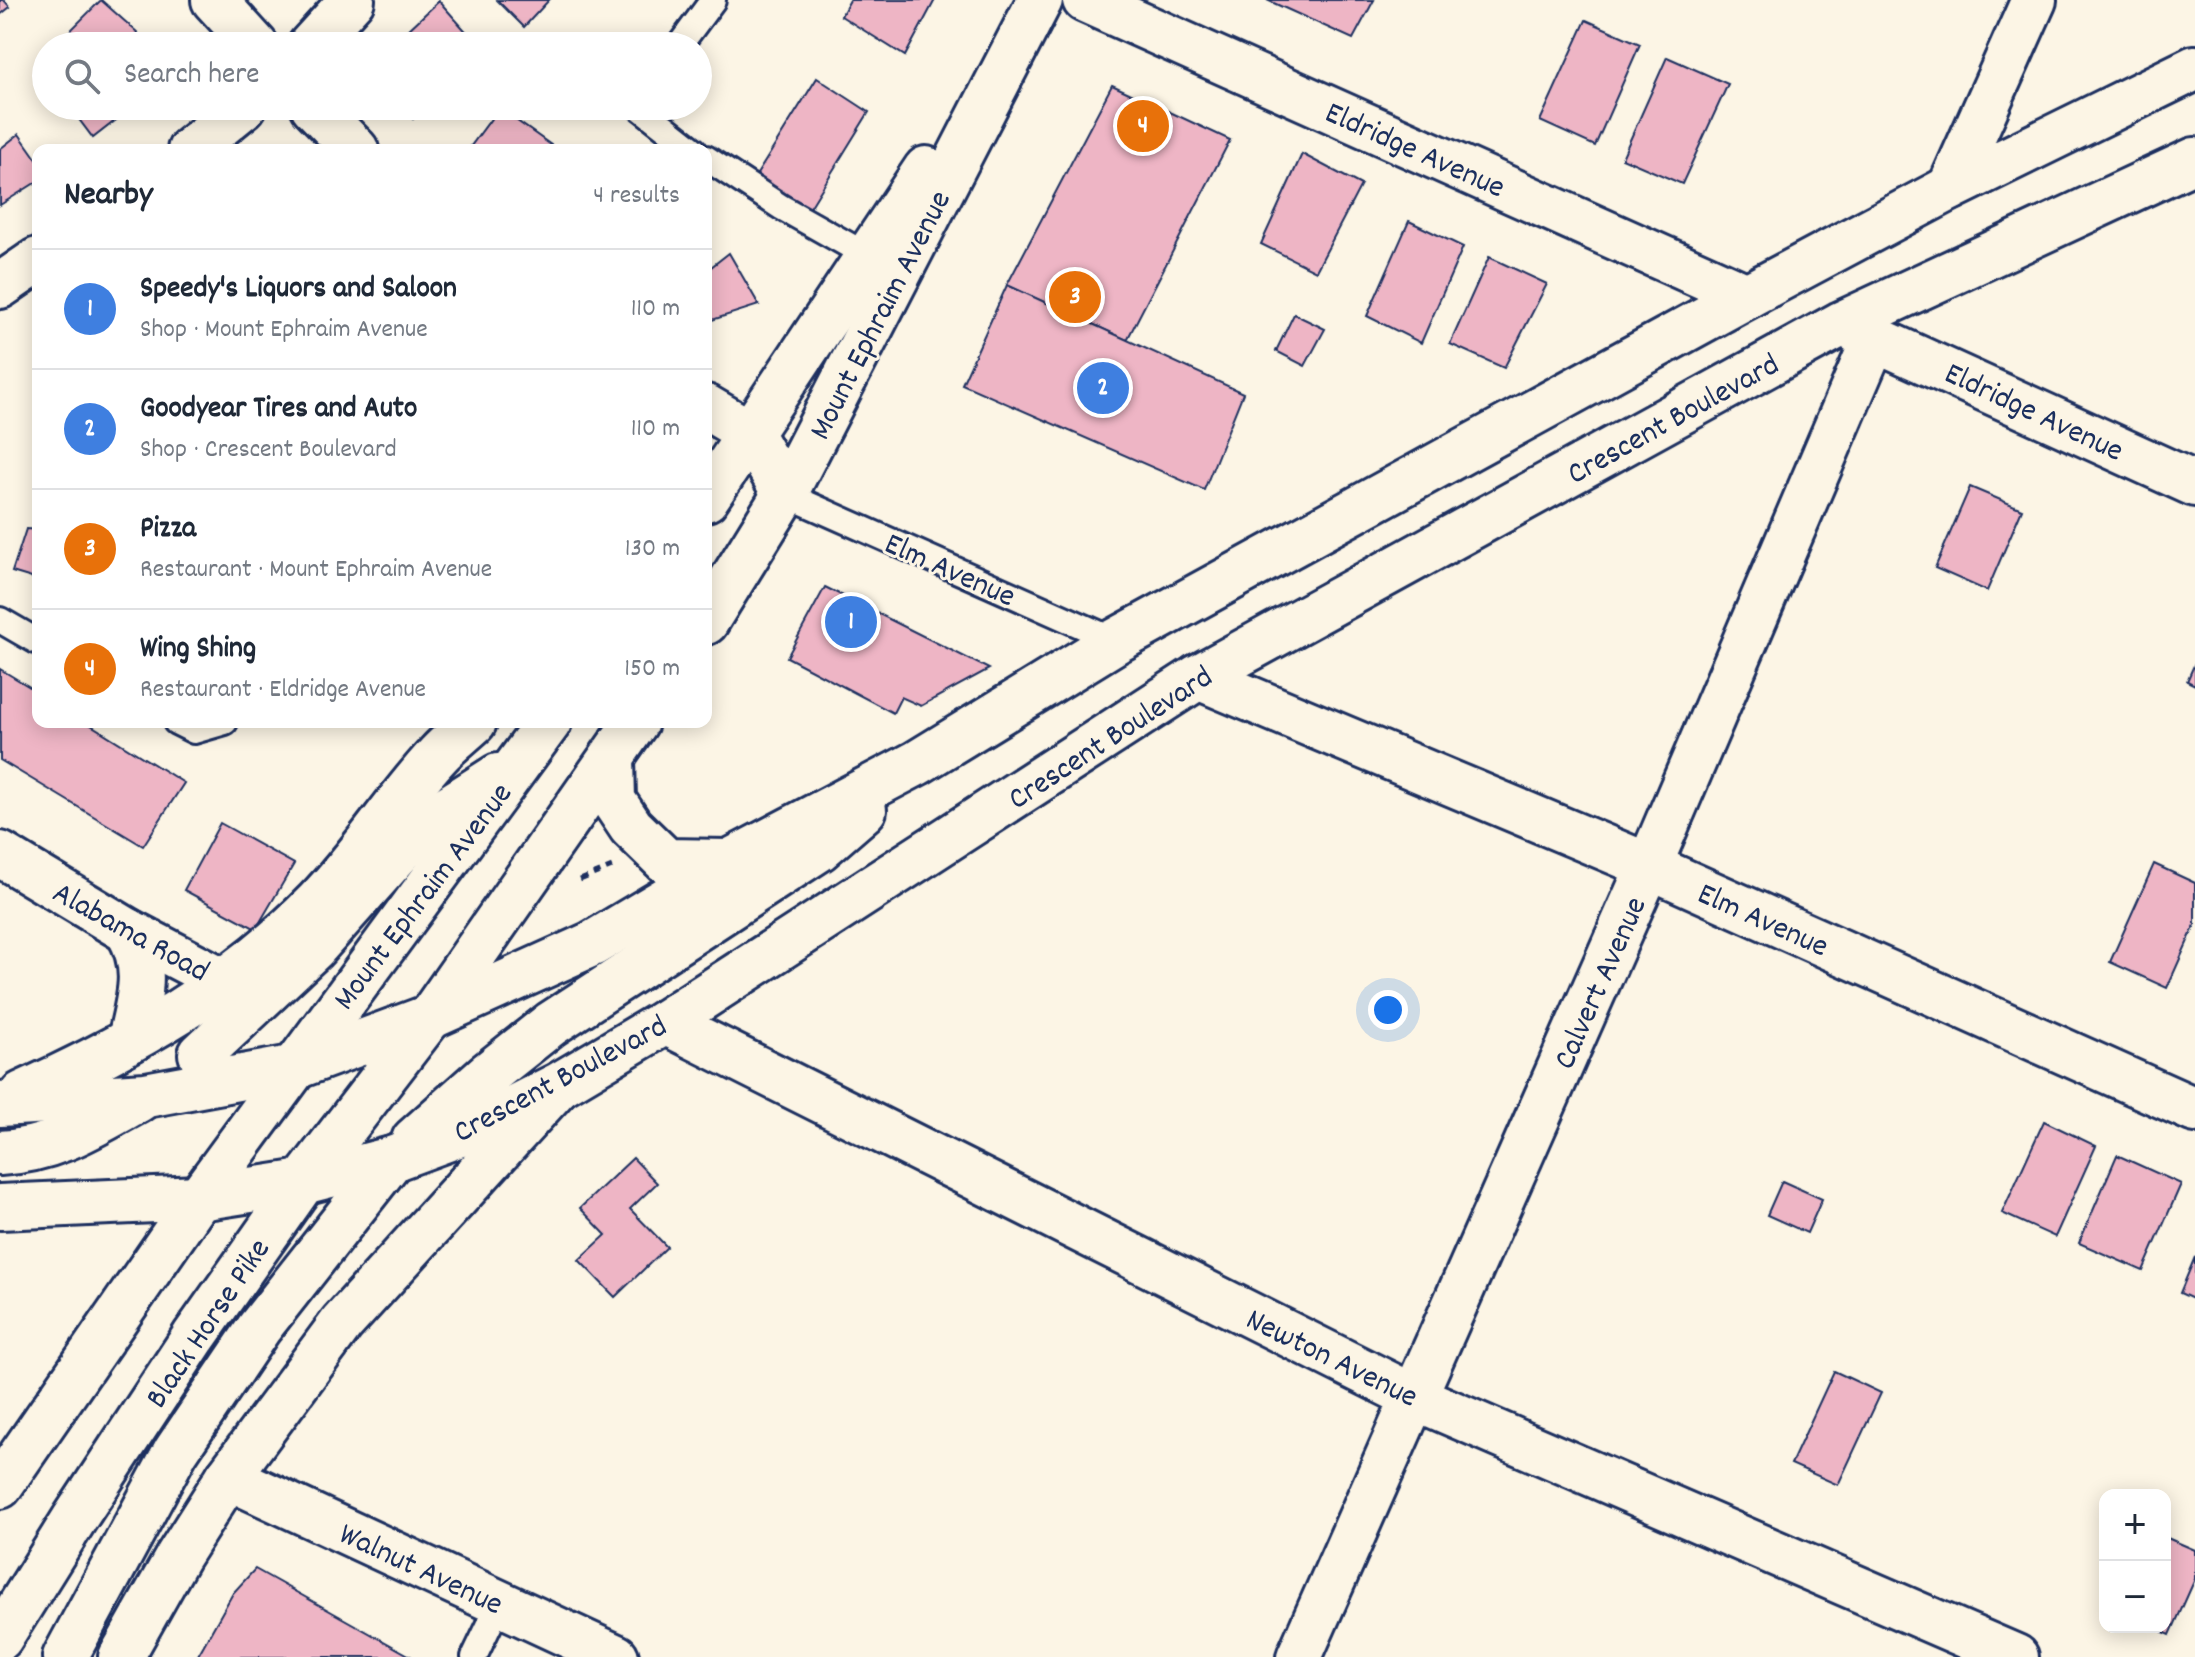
<!DOCTYPE html>
<html lang="en">
<head>
<meta charset="utf-8">
<style>
	:root { --surface:#fff; --page:#f6f6f7; --text:#1f2937; --muted:#747a83; --line:#e0e1e3; --accent:#7c3aed }
	body { margin:0; font-family:Dekko,sans-serif; background:var(--page); color:var(--text) }
	.controls { position:absolute; right:24px; bottom:24px; display:grid; overflow:hidden; border-radius:16px; box-shadow:0 4px 20px #0003 }
	.controls button { width:72px; height:72px; display:grid; place-items:center; padding:0; border:0; border-bottom:2px solid var(--line); background:var(--surface); color:var(--text); font:40px sans-serif }
	.you { position:absolute; left:1388px; top:1010px; width:28px; height:28px; margin:-20px; border:6px solid #fff; border-radius:50%; background:#1a73e8; box-shadow:0 0 0 12px #1a73e833 }
	.badge { display:grid; place-items:center; width:52px; height:52px; border-radius:50%; background:var(--accent); color:#fff; font-size:26px; font-weight:700 }
	.pin { position:absolute; translate:-50% -50%; border:4px solid #fff; box-shadow:0 2px 8px #0006 }
	.list { margin:0; padding:0; list-style:none }
	h2 { display:flex; justify-content:space-between; align-items:center; height:104px; margin:0; padding:0 32px; font-size:34px }
	h2 small { font-size:26px; font-weight:400; color:var(--muted) }
	.list li { display:grid; grid-template-columns:52px 1fr auto; gap:24px; align-items:center; box-sizing:border-box; height:120px; padding:0 32px; border-top:2px solid var(--line) }
	.list b { display:block; font-size:30px; white-space:nowrap }
	.list p { margin:0; font-size:26px; white-space:nowrap; color:var(--muted) }
	.list em { font-size:26px; font-style:normal; color:var(--muted) }
	.icon { flex:none; width:44px; height:44px; fill:none; stroke:currentColor; stroke-width:2; stroke-linecap:round; stroke-linejoin:round }
	.map { position:relative; flex:none; width:2195px; height:1657px; overflow:hidden }
	.search { position:absolute; background:var(--surface); box-shadow:0 4px 20px #0003; left:32px; top:32px; width:680px; height:88px; display:flex; align-items:center; gap:20px; box-sizing:border-box; padding:0 28px; border-radius:44px; color:var(--muted); font-size:30px }
	.panel { position:absolute; background:var(--surface); box-shadow:0 4px 20px #0003; left:32px; top:144px; width:680px; height:584px; border-radius:16px }
	.map>svg:first-child { display:block }
</style>
</head>
<body>
<div class="map">
<svg width="2195" height="1657" viewBox="0 0 2195 1657">
	<rect width="100%" height="100%" fill="#fcf5e5"/>
	<filter id="ink" filterUnits="userSpaceOnUse"><feTurbulence type="fractalNoise" baseFrequency=".0125" numOctaves="2"/><feDisplacementMap in="SourceGraphic" scale="16" xChannelSelector="R" yChannelSelector="G"/><feConvolveMatrix kernelMatrix="1 2 1 2 8 2 1 2 1" color-interpolation-filters="sRGB"/></filter>
	<g filter="url(#ink)">
		<g fill="#eeb5c5" stroke="#1b2f5e" stroke-width="2">
			<polygon points="0,0 4,0 10,7 0,15"/>
			<polygon points="101,0 138,33 125,46 65,46 64,37"/>
			<polygon points="497,0 549,0 524,27"/>
			<polygon points="850,0 935,0 905,56 841,16"/>
			<polygon points="1267,0 1374,0 1353,39"/>
			<polygon points="439,1 479,46 391,46"/>
			<polygon points="1586,20 1640,44 1595,146 1540,121"/>
			<polygon points="1667,57 1728,84 1682,184 1622,158"/>
			<polygon points="817,78 869,112 808,211 754,179"/>
			<polygon points="1112,85 1230,140 1127,340 1007,285"/>
			<polygon points="69,106 134,106 93,138"/>
			<polygon points="402,106 426,106 413,119"/>
			<polygon points="499,108 558,150 468,150"/>
			<polygon points="19,134 38,161 38,181 0,205 0,149"/>
			<polygon points="1302,154 1361,185 1316,271 1261,244"/>
			<polygon points="1409,221 1463,247 1421,343 1367,316"/>
			<polygon points="729,253 759,305 706,322 706,271"/>
			<polygon points="1489,257 1547,284 1504,368 1450,344"/>
			<polygon points="1007,285 1243,393 1204,490 962,384"/>
			<polygon points="1294,314 1325,329 1305,366 1276,351"/>
			<polygon points="1970,487 2022,509 1987,591 1935,568"/>
			<polygon points="26,529 38,530 38,580 12,572"/>
			<polygon points="825,587 989,669 921,706 901,697 893,713 787,657"/>
			<polygon points="2195,663 2195,685 2187,681"/>
			<polygon points="0,669 38,692 38,722 86,722 184,783 143,846 0,760"/>
			<polygon points="220,823 294,864 256,929 184,890"/>
			<polygon points="2154,864 2195,883 2195,925 2167,988 2110,962"/>
			<polygon points="2044,1121 2096,1146 2055,1237 2002,1213"/>
			<polygon points="2117,1155 2181,1184 2143,1271 2079,1243"/>
			<polygon points="633,1158 657,1183 630,1209 667,1247 615,1297 579,1260 606,1235 580,1208"/>
			<polygon points="1782,1181 1822,1199 1807,1233 1767,1215"/>
			<polygon points="2195,1257 2195,1300 2180,1293"/>
			<polygon points="1834,1371 1881,1393 1838,1485 1791,1464"/>
			<polygon points="2165,1537 2195,1550 2195,1579 2170,1635 2152,1627 2165,1627"/>
			<polygon points="255,1569 412,1657 197,1657 233,1593"/>
		</g>
		<g fill="none" stroke-linecap="round" stroke-linejoin="round">
			<defs>
				<g id="service">
					<polyline points="679,46 713,0"/>
					<polyline points="638,106 694,150"/>
					<polyline points="706,158 781,207 868,256"/>
					<polyline points="785,494 1116,641"/>
					<polyline points="0,620 38,642"/>
					<polyline points="176,722 194,731 225,722"/>
					<polyline points="474,1657 500,1603"/>
				</g>
				<g id="minor">
					<polyline points="214,0 256,46"/>
					<polyline points="1085,0 1747,296"/>
					<polyline points="310,46 352,0"/>
					<polyline points="313,106 356,150"/>
					<polyline points="190,150 244,106"/>
					<polyline points="0,286 38,260"/>
					<polyline points="1847,326 2195,484"/>
					<polyline points="706,407 750,433 785,494"/>
					<polyline points="1198,677 1649,866 2195,1110"/>
					<polyline points="665,1022 1414,1397 2016,1657"/>
					<polyline points="228,1477 616,1657"/>
					<polyline points="1299,1657 1649,866 1875,337"/>
				</g>
				<g id="tertiary">
					<polyline points="1950,188 2034,0"/>
					<polyline points="0,854 128,931 222,980"/>
					<path d="M128,931C150,970 139,998 130,1040"/>
				</g>
				<g id="primary">
					<polyline points="706,499 926,169"/>
					<polyline points="706,622 785,494 1040,0"/>
					<polyline points="612,758 613,800 631,827 666,861 729,862"/>
					<polyline points="201,1054 314,948 426,822 498,776"/>
					<polyline points="0,1486 199,1198 549,722"/>
					<polyline points="0,1638 75,1518 194,1337 303,1182 430,1017 636,722"/>
					<polyline points="65,1657 176,1451 259,1328 392,1159"/>
					<polyline points="121,1657 178,1556 228,1477 342,1323 558,1086"/>
				</g>
				<g id="trunk">
					<path d="M22,1094C129,1046 235,986 317,902C362,856 395,801 438,755C449,743 462,733 474,722"/>
					<polyline points="0,1104 146,1095 292,1068 430,1017 592,944 729,862 917,763 1116,641 1747,296 1950,188 2195,68"/>
					<polyline points="414,1140 488,1074 551,1024 819,849 864,810"/>
					<path d="M0,1153C55,1150 91,1126 138,1100"/>
					<polyline points="0,1207 199,1198 303,1182 392,1159 468,1131 559,1085 665,1022 1198,677 1841,324 2195,160"/>
				</g>
			</defs>
			<use href="#service" stroke="#1b2f5e" stroke-width="30"/>
			<use href="#minor" stroke="#1b2f5e" stroke-width="50"/>
			<use href="#tertiary" stroke="#1b2f5e" stroke-width="50"/>
			<use href="#primary" stroke="#1b2f5e" stroke-width="50"/>
			<use href="#trunk" stroke="#1b2f5e" stroke-width="50"/>
			<polyline stroke="#1b2f5e" stroke-width="5" stroke-dasharray="8 6" stroke-linecap="butt" points="580,880 612,867"/>
			<use href="#service" stroke="#fcf5e5" stroke-width="24"/>
			<use href="#minor" stroke="#fcf5e5" stroke-width="44"/>
			<use href="#tertiary" stroke="#fcf5e5" stroke-width="44"/>
			<use href="#primary" stroke="#fcf5e5" stroke-width="44"/>
			<use href="#trunk" stroke="#fcf5e5" stroke-width="44"/>
		</g>
	</g>
	<g text-anchor="middle" stroke-width="6" stroke-linejoin="round" paint-order="stroke">
		<g font-size="32" fill="#1b2f5e" stroke="#fcf5e5">
			<text transform="translate(1416 148) rotate(24)" y="11">Eldridge Avenue</text>
			<text transform="translate(878 314) rotate(-63)" y="11">Mount Ephraim Avenue</text>
			<text transform="translate(2035 410) rotate(25)" y="11">Eldridge Avenue</text>
			<text transform="translate(1672 417) rotate(-29)" y="11">Crescent Boulevard</text>
			<text transform="translate(951 568) rotate(24)" y="11">Elm Avenue</text>
			<text transform="translate(1109 736) rotate(-33)" y="11">Crescent Boulevard</text>
			<text transform="translate(421 895) rotate(-53)" y="11">Mount Ephraim Avenue</text>
			<text transform="translate(1764 918) rotate(24)" y="11">Elm Avenue</text>
			<text transform="translate(132 930) rotate(29)" y="11">Alabama Road</text>
			<text transform="translate(1598 982) rotate(-66)" y="11">Calvert Avenue</text>
			<text transform="translate(559 1077) rotate(-28)" y="11">Crescent Boulevard</text>
			<text transform="translate(206 1322) rotate(-56)" y="11">Black Horse Pike</text>
			<text transform="translate(1333 1356) rotate(26)" y="11">Newton Avenue</text>
			<text transform="translate(422 1567) rotate(25)" y="11">Walnut Avenue</text>
		</g>
	</g>
</svg>
<div class="controls">
<button>+</button>
<button>−</button>
</div>
<div class="you"></div>
<div class="pin badge" style="left:851px;top:622px;background:#3f7fe0">1</div>
<div class="pin badge" style="left:1103px;top:388px;background:#3f7fe0">2</div>
<div class="pin badge" style="left:1075px;top:297px;background:#e8710a">3</div>
<div class="pin badge" style="left:1143px;top:126px;background:#e8710a">4</div>
<div class="search"><svg class="icon" aria-label="search" viewBox="0 0 24 24"><circle cx="10" cy="10" r="6"/><path d="M15 15l6 6"/></svg>Search here</div>
<section class="panel">
<h2>Nearby<small>4 results</small></h2>
<ul class="list">
<li><span class="badge" style="background:#3f7fe0">1</span><div><b>Speedy's Liquors and Saloon</b><p>Shop · Mount Ephraim Avenue</p></div><em>110 m</em></li>
<li><span class="badge" style="background:#3f7fe0">2</span><div><b>Goodyear Tires and Auto</b><p>Shop · Crescent Boulevard</p></div><em>110 m</em></li>
<li><span class="badge" style="background:#e8710a">3</span><div><b>Pizza</b><p>Restaurant · Mount Ephraim Avenue</p></div><em>130 m</em></li>
<li><span class="badge" style="background:#e8710a">4</span><div><b>Wing Shing</b><p>Restaurant · Eldridge Avenue</p></div><em>150 m</em></li>
</ul>
</section>
</div>
</body>
</html>
